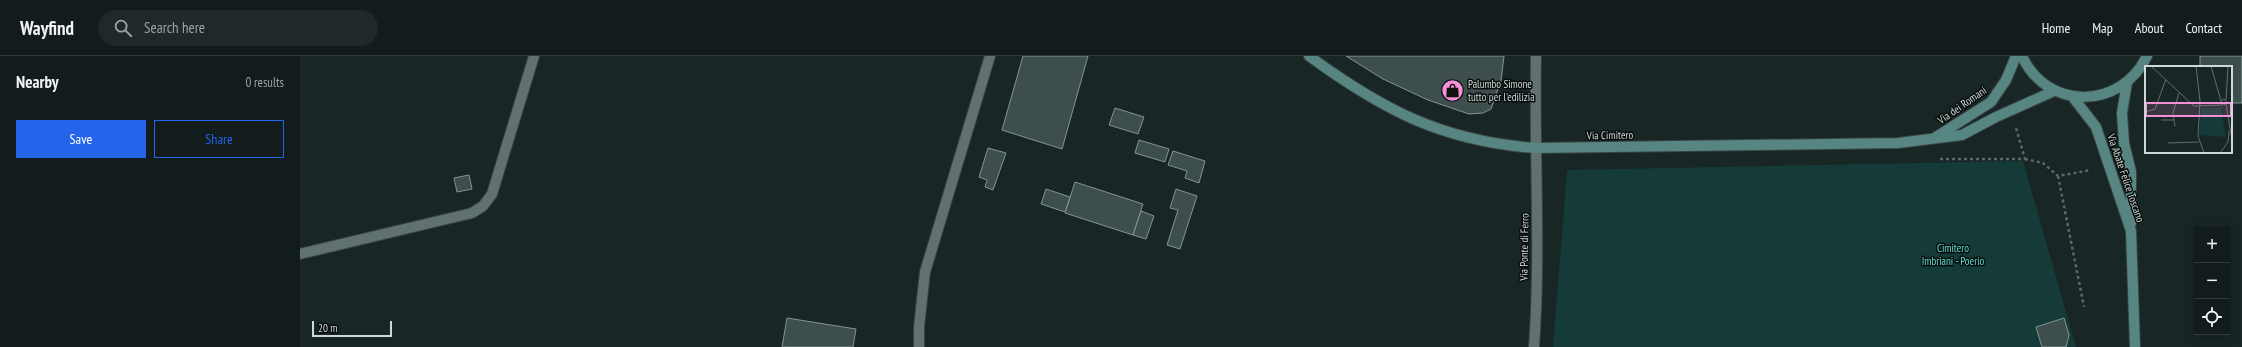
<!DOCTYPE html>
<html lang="en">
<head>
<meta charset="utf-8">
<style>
	:root { --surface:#121c1c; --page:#1f2929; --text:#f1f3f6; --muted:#9ca1a3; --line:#313a3b; --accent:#2563eb }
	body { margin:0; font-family:"PT Sans Narrow",sans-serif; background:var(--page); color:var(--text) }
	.controls { position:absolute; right:12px; bottom:12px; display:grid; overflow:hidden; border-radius:0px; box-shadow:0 2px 10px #0003 }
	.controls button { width:36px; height:36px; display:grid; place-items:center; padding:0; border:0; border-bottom:1px solid var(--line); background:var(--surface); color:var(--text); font:20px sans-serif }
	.scale { position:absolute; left:12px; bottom:10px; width:80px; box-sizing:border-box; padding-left:4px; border:2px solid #d0d9d8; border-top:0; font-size:11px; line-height:14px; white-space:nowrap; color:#d0d9d8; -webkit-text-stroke:3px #080e0d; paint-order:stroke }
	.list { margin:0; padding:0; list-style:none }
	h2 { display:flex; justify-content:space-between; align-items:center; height:52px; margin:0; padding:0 16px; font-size:17px }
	h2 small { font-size:13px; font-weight:400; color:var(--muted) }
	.actions { display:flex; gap:8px; padding:12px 16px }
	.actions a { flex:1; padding:9px 0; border:1px solid var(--accent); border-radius:0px; text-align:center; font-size:14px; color:var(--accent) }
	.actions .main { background:var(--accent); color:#fff }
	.icon { flex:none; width:22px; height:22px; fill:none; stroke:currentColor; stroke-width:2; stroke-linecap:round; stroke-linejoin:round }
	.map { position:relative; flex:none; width:1942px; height:291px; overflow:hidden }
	header { display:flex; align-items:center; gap:24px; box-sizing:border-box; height:56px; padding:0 20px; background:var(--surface); border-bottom:1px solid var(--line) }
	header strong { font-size:19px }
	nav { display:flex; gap:22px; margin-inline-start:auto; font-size:14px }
	.search { width:280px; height:36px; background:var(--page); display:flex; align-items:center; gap:10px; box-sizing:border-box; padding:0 14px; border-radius:22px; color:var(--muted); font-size:15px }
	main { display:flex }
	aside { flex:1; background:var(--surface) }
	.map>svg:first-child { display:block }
</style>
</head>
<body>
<header>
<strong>Wayfind</strong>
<div class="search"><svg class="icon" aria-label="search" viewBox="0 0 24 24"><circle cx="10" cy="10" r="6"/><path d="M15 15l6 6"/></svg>Search here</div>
<nav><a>Home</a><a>Map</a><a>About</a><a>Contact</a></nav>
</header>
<main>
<aside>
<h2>Nearby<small>0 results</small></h2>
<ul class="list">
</ul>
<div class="actions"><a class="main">Save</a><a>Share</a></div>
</aside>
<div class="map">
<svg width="1942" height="291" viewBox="0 0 1942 291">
	<rect width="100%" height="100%" fill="#182625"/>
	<polygon fill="#143b38" points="1723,105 1776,291 1253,291 1267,114"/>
	<g fill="#3e4e4c" stroke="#839593">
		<polygon points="723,0 788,0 762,93 702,74"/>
		<polygon points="1046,0 1204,0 1201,25 1191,53 1183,57 1169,58 1128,44 1083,23"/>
		<polygon points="1900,0 1942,0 1942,47 1931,47 1931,11 1900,11"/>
		<polygon points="815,52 844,61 838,78 809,69"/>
		<polygon points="839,84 869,93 865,106 835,97"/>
		<polygon points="688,92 706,97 693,134 685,131 687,124 679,121"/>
		<polygon points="873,95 905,105 899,127 885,122 887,115 868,109"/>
		<polygon points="169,119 172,133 157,136 154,122"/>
		<polygon points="775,126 843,148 833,179 765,157"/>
		<polygon points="746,133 770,141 765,156 741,148"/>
		<polygon points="876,133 897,140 880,193 867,189 878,154 870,152"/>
		<polygon points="841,155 854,160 846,183 833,179"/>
		<polygon points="487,262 556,273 553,291 482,291"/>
		<polygon points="1764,262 1769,279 1766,291 1742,291 1736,271"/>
	</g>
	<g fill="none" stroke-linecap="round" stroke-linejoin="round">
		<defs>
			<g id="minor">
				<polyline points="0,198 172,157 183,150 192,138 234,0"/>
				<polyline points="619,291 619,271 625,216 690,0"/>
				<path d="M1234,291C1241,194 1234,97 1236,0"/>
			</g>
			<g id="secondary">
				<path d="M1009,0C1083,54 1142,85 1235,92L1598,87L1662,79L1696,61L1754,35"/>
				<path d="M1722,0C1747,55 1821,54 1847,0"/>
				<polyline points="1827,26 1822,57 1824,87 1831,116 1831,167"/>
				<polyline points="1772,40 1796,71 1831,175 1835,291"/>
				<polyline points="1636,81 1691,46 1706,24 1716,0"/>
			</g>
		</defs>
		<use href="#minor" stroke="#384443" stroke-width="12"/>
		<use href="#secondary" stroke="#384443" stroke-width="12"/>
		<g stroke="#5d6968" stroke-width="2.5" stroke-dasharray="3 3" stroke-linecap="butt">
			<polyline points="1640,103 1725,103 1716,72"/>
			<polyline points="1725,103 1743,107 1758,120 1791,114"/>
			<polyline points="1758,120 1784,251"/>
		</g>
		<use href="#minor" stroke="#60716f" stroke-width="10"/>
		<use href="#secondary" stroke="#578682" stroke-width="10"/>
	</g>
	<defs>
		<symbol id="shop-disc" viewBox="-11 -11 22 22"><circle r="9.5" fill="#f291d7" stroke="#080e0d"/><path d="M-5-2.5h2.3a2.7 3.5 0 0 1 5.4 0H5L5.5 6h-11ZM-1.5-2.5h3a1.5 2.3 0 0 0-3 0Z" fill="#111"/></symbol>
	</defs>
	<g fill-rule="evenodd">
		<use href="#shop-disc" x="1140" y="22" width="25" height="25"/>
	</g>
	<g text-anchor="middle" stroke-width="3" stroke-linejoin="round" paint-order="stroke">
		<g font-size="11" fill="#d0d9d8" stroke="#080e0d" text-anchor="start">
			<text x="1168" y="32">Palumbo Simone<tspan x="1168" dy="13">tutto per l'edilizia</tspan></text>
		</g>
		<g font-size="11" fill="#d0d9d8" stroke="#080e0d">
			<text transform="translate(1662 49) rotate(-35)" y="4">Via dei Romani</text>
			<text transform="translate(1310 79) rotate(-1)" y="4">Via Cimitero</text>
			<text transform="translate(1826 122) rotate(71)" y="4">Via Abate Felice Toscano</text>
			<text transform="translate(1224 191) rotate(-89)" y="4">Via Ponte di Ferro</text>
		</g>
		<g font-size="11" fill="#5de0d6" stroke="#080e0d">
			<text x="1653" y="196">Cimitero<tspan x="1653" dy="13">Imbriani - Poerio</tspan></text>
		</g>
	</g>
	<g transform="translate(1845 10)">
		<rect width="87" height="87" fill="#182625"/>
		<path d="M56,42H76L81,71L54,69Z" fill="#143b38"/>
		<path fill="none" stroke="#626e6d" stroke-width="1" d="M6,0L49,40L78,39M51,0L55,35L53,70L59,87M66,0L76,35M81,34L83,0M81,38L87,74M78,39L76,35L79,33L82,36L79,39M0,46L10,43L21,13M16,54H29M30,60L28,47L34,27M23,77L54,76M75,87L83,76L84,65"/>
		<path fill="#f291d7" fill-opacity="0.15" stroke="#f291d7" stroke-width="2" d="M1,37H86V50H1Z"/>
		<rect width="87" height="87" fill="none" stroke="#d0d9d8" stroke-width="2"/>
	</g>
</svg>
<div class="controls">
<button>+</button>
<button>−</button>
<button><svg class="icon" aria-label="locate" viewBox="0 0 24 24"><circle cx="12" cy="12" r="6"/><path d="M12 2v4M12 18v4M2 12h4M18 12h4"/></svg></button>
</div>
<div class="scale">20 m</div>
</div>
</main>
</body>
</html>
